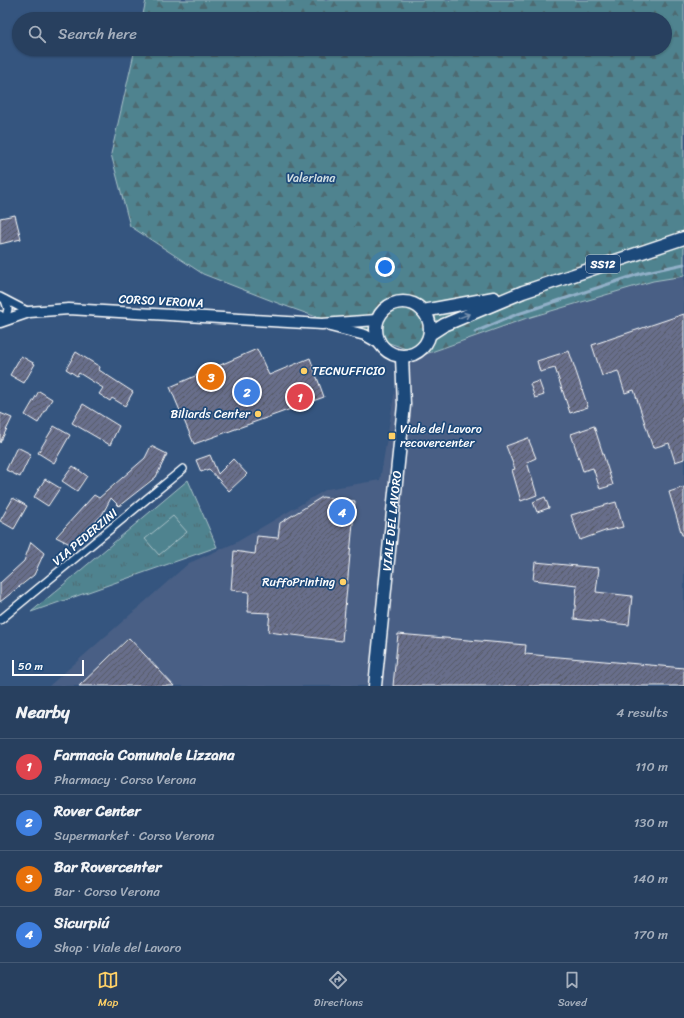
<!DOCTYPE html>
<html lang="en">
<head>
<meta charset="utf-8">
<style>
	:root { --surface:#28405f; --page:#344b68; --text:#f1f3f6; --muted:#a5afbd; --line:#445974; --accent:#ffd166 }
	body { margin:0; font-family:Sriracha,sans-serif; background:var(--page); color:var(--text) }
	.scale { position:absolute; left:12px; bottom:10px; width:72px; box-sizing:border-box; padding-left:4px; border:2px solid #fff; border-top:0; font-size:11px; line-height:14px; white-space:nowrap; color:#fff; -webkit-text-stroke:3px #1f4a7a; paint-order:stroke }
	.you { position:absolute; left:385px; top:267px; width:14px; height:14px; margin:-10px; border:3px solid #fff; border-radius:50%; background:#1a73e8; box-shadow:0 0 0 6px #1a73e833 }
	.badge { display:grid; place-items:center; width:26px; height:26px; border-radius:50%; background:var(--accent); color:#fff; font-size:13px; font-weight:700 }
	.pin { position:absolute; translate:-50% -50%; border:2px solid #fff; box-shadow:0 1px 4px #0006 }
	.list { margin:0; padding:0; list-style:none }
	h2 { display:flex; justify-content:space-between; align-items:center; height:52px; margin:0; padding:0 16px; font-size:17px }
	h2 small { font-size:13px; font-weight:400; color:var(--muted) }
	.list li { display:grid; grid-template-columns:26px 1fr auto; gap:12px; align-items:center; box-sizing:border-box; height:56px; padding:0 16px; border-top:1px solid var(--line) }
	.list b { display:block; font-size:15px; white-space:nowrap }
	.list p { margin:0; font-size:13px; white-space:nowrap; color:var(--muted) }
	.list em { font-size:13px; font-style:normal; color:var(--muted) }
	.icon { flex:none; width:22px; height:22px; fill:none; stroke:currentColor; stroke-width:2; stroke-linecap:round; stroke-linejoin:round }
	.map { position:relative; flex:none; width:684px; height:686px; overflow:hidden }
	.search { position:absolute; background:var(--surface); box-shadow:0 1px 3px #0004; left:12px; right:12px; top:12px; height:44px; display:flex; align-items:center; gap:10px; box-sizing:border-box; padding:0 14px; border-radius:22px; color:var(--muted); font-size:15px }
	.sheet { height:276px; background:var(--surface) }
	nav { display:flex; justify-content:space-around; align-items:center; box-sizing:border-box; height:56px; border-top:1px solid var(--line); background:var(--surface); font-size:11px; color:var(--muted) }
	nav a { display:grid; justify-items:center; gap:2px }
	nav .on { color:var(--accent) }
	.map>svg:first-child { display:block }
</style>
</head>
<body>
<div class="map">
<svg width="684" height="686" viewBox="0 0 684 686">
	<defs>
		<pattern id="grass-tufts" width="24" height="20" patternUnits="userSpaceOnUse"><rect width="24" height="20" fill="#50838f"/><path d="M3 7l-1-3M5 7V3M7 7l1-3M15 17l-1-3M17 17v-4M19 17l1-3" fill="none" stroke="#4e6a71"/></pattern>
		<pattern id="forest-firs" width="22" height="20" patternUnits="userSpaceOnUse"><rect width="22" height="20" fill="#50838f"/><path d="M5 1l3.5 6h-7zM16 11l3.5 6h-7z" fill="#4e6a71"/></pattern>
		<pattern id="building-hatch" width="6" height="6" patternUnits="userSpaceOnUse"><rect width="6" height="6" fill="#676e8b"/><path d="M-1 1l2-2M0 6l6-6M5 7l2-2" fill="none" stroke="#575a65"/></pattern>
	</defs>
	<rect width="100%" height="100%" fill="#35557f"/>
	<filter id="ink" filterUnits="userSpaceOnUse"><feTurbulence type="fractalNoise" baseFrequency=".025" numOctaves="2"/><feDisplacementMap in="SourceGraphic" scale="8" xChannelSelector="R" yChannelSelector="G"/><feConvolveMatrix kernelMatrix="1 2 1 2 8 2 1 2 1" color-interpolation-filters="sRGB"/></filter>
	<g filter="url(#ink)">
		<polygon fill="#485f85" points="684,276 684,686 49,686 189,563 235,543 327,489 380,480 402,348 423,355 524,319 653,281"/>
		<polygon fill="url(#grass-tufts)" stroke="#a8c1c7" points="188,480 217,547 31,612"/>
		<polygon fill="url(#forest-firs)" stroke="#a8c1c7" points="146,0 684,0 684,276 653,281 524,319 423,355 280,304 203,274 130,226 111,154 135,49 665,49 665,19 142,19"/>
		<polygon fill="#50838f" stroke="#a8c1c7" points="173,516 187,532 159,555 145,539"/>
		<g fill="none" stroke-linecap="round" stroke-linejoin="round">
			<polyline stroke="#91b0c8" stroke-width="3" points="475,332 515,315 642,273 684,264"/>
		</g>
		<g fill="url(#building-hatch)" stroke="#fff">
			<polygon points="15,215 21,239 0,244 0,218"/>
			<polygon points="684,314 684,417 682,418 684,425 684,459 675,462 669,443 653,448 634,390 625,393 618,371 602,376 592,345"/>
			<polygon points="257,349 269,375 310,358 324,397 194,444 170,387"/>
			<polygon points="569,351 588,407 570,413 555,368 540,372 537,361"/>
			<polygon points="76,352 100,367 99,370 133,392 125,406 112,398 110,401 99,394 103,388 79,373 77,376 66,369"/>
			<polygon points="21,356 35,364 24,383 10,375"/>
			<polygon points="539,381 544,395 535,398 530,384"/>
			<polygon points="39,391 52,399 38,423 25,415"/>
			<polygon points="83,404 119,426 110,445 72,423"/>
			<polygon points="0,413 12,418 0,443"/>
			<polygon points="54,426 70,435 54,463 38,453"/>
			<polygon points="594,426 613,485 600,489 593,468 583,471 571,434"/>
			<polygon points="528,438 536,458 527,462 537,495 521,501 512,470 515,469 506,446"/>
			<polygon points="151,446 167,454 156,477 119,506 111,498 102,515 72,545 56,537 94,495 99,498 145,458"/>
			<polygon points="17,447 31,454 20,477 6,470"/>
			<polygon points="210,455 218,474 233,459 247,474 229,491 209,469 201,472 196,460"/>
			<polygon points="73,466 87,476 77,491 62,481"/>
			<polygon points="45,479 60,488 48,506 34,497"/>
			<polygon points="684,487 684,535 682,535 669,492"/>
			<polygon points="322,497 355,501 342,641 268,632 270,613 248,612 249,592 231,590 234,551 255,554 257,536 278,538 280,523"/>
			<polygon points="545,497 549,508 537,512 533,502"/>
			<polygon points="13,498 27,506 14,529 0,521"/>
			<polygon points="616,502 623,527 605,531 580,540 571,515"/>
			<polygon points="31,542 44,553 34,575 0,602 0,583 24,561"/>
			<polygon points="535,562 599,568 596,592 632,596 629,625 574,619 577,585 533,580"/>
			<polygon points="398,634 526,645 525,654 684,668 684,686 393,686"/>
			<polygon points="129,638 174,686 79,686"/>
		</g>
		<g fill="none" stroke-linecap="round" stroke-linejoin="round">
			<defs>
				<g id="street">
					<polyline points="0,297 29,312"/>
					<polyline points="0,315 5,320 8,309 5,300"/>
					<polyline points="0,620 183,469"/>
				</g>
				<g id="secondary">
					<polyline points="0,322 29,312 69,309 322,324 377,320"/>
					<polyline points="330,326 365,335 379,343"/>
				</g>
				<g id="primary">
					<circle cx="403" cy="329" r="27"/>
					<polyline points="423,311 494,298"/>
					<polyline points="430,334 444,325 523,292 684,238"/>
					<path id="s1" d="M375,686L404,405L402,357"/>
				</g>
			</defs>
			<use href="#street" stroke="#fff" stroke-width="10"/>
			<use href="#secondary" stroke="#fff" stroke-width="13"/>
			<use href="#primary" stroke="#fff" stroke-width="15"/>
			<use href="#street" stroke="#1f4a7a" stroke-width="7"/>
			<use href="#secondary" stroke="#1f4a7a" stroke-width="10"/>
			<use href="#primary" stroke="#1f4a7a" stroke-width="12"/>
		</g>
		<defs><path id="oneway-shaft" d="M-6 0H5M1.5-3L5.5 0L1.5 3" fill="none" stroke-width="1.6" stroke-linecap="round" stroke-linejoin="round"/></defs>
		<use stroke="#7992af" href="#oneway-shaft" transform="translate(464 316) rotate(-22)"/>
	</g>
	<g fill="#ffd166" stroke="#1f4a7a" stroke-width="1.5">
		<circle cx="304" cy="371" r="4"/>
		<circle cx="258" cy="414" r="4"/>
		<rect x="388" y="432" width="8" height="8" rx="2"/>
		<circle cx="343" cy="582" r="4"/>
	</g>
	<g text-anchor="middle" stroke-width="3.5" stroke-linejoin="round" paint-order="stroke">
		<rect fill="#1f4a7a" stroke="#bcc9d7" stroke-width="1" x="586" y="255" width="34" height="18" rx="3"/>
		<g font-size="11" font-weight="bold" fill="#fff">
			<text x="603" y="268">SS12</text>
		</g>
		<g font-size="12" fill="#d3e0e3" stroke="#1f4a7a">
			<text x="311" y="182">Valeriana</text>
		</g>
		<g font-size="12" fill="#fff" stroke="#1f4a7a">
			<text transform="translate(161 301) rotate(3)" y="4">CORSO VERONA</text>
			<text dy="4" stroke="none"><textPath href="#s1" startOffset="166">VIALE DEL LAVORO</textPath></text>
			<text transform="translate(85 537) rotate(-40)" y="4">VIA PEDERZINI</text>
		</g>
		<g font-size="12" fill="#fff" stroke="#1f4a7a" text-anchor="start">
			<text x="312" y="375">TECNUFFICIO</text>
			<text x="250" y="418" text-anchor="end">Biliards Center</text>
			<text x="400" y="433">Viale del Lavoro<tspan x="400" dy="14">recovercenter</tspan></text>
			<text x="335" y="586" text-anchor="end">RuffoPrinting</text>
		</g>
	</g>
</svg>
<div class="scale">50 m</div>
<div class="you"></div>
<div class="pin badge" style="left:300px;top:397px;background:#e0444e">1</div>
<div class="pin badge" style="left:247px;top:392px;background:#3f7fe0">2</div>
<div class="pin badge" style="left:211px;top:377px;background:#e8710a">3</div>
<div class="pin badge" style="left:342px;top:512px;background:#3f7fe0">4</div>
<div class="search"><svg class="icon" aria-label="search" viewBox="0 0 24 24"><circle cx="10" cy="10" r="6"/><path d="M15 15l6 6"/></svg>Search here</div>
</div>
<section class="sheet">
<h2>Nearby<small>4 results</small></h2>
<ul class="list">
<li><span class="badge" style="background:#e0444e">1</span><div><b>Farmacia Comunale Lizzana</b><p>Pharmacy · Corso Verona</p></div><em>110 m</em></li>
<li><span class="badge" style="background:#3f7fe0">2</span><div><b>Rover Center</b><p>Supermarket · Corso Verona</p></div><em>130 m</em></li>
<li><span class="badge" style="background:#e8710a">3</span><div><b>Bar Rovercenter</b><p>Bar · Corso Verona</p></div><em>140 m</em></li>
<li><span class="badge" style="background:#3f7fe0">4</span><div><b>Sicurpiú</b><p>Shop · Viale del Lavoro</p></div><em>170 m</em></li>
</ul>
</section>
<nav>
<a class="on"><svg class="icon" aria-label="map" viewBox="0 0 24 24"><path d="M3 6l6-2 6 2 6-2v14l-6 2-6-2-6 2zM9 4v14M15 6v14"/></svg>Map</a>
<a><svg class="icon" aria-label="directions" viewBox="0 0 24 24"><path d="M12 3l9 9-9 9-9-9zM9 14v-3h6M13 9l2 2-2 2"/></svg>Directions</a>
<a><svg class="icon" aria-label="saved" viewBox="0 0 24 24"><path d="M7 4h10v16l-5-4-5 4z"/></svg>Saved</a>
</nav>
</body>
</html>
